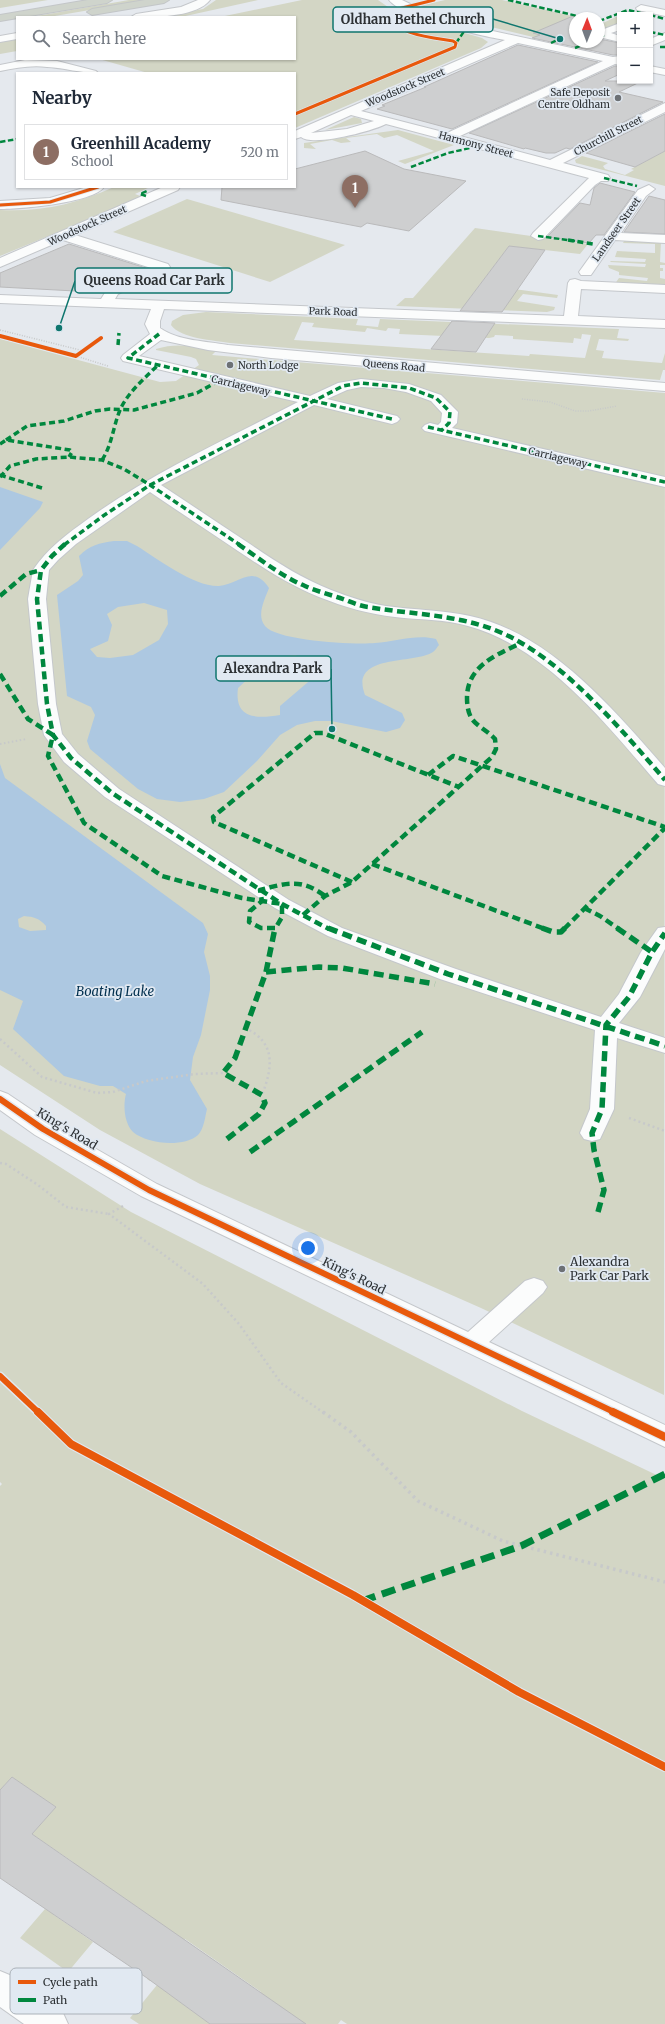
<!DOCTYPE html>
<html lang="en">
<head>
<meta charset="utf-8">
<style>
	:root { --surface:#fff; --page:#f6f6f7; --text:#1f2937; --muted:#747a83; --line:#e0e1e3; --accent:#6d7175 }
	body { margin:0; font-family:Merriweather,serif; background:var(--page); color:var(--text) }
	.controls { position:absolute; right:12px; top:12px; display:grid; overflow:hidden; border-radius:0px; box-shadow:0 1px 3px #0004 }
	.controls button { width:36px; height:36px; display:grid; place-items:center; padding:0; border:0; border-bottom:1px solid var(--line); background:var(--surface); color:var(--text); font:20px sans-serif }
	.compass { position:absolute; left:569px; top:12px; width:36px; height:36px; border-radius:50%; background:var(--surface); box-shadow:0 1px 3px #0004; rotate:1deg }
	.you { position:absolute; left:308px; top:1248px; width:14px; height:14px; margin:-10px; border:3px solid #fff; border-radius:50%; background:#1a73e8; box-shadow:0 0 0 6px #1a73e833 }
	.badge { display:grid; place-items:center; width:26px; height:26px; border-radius:50%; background:var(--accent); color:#fff; font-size:13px; font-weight:700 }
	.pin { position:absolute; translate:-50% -33px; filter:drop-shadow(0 1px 2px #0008) }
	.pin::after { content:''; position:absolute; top:21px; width:14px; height:12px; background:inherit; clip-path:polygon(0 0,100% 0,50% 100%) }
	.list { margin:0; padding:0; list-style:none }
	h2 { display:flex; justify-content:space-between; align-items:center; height:52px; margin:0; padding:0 16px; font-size:17px }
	h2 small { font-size:13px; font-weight:400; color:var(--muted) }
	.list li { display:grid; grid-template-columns:26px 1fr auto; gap:12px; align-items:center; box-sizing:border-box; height:56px; margin:0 8px 8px; padding:0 8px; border:1px solid var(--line); border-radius:0px }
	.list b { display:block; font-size:15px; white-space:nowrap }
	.list p { margin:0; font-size:13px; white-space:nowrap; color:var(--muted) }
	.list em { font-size:13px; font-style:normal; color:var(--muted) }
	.icon { flex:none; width:22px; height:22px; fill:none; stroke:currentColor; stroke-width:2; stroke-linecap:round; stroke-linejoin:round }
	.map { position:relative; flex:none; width:665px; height:2024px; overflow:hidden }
	.search { position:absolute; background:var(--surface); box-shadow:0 1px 3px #0004; left:16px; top:16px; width:280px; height:44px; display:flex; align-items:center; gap:10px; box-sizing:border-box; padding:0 14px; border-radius:0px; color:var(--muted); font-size:15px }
	.panel { position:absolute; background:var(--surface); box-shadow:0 1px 3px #0004; left:16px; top:72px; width:280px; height:116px; border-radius:0px }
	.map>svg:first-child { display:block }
</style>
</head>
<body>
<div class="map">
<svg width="665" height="2024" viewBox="0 0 665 2024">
	<rect width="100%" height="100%" fill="#e5e9ee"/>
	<g fill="#d3d6c5" fill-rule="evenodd">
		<polygon points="0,0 48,0 0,8"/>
		<polygon points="129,0 148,0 49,17 31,17"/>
		<polygon points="216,0 258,0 181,17 160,17 203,9"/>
		<polygon points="302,0 378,0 388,7 427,22 482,38 488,42 481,48 295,128 295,73 148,73 99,59 295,59 295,17 220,17"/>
		<polygon points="445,0 502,0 581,18 575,18 575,30 553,25 533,33 555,38 550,41 462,20 420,6"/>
		<polygon points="620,15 620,23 599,32 599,22 603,23"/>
		<polygon points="17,39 17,51 0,54 0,42"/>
		<polygon points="354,117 361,119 362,123 325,130"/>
		<polygon points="398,130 454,145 405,164 398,161 434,151 397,135 384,138 377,134 346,138 351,142 341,143 332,140 310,144 316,149 304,148 304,143"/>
		<polygon points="665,151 665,186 576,163 575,160 582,156 608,163 603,166 605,169 625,175 634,170 631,169"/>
		<path d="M114,187H150L135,194L143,197L0,256V210C43,212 75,204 114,187Z"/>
		<polygon points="187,199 345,245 270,282 113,232"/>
		<polygon points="475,228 588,244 580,254 509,246 469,299 514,289 558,295 557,298 523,294 517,301 555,307 554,310 547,312 396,306 405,298 413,298"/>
		<polygon points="625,239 661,241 660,262 665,263 665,265 660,265 660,268 663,268 663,271 660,271 660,278 665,279 665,288 614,285 619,278 647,281 648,278 619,275 619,272 609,268 608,265 645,267 646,264 610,262 611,261 645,262 646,259 615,257 617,251 655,253 655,244 623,243"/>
		<path d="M206,312L358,319L356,325L378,327L380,319L619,329L617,338L629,339L628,341L599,339L596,350L604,351L602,358L662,363L665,353V370H663L660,380L230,343C214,340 181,339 171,325L172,321L183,315ZM302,322L314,323L312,327L365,332L367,328L386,331L388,328L400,329L399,334L489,338L494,337L495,335L513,336V339L573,343L574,338L581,339L582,334L591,335L585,358L530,354L529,356L294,340Z"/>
		<path d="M0,339L160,382L176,381L199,365L196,359L191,357L156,350V349C177,342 196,347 217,350L212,355L665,393L664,1395L481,1308L200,1184L100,1130L0,1065Z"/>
		<polygon points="0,1129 131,1212 522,1411 665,1479 665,2024 347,2024 341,2020 338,2024 257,2024 261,1992 185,1939 150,1981 147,1979 176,1943 167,1937 138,1973 134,1970 168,1929 90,1874 54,1915 93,1942 68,1972 20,1938 45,1909 50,1912 78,1881 65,1871 73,1862 32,1834 56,1807 12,1777 0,1790 0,1486 2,1484 0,1482"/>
		<polygon points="157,1985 210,2024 139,2024 130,2018"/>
	</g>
	<g fill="#adc8e1" fill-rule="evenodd">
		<polygon points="0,487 43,502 40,508 0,550"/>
		<path d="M114,541H127L137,546C158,559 194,587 219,586C238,585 253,563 269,588C265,599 256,615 265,626C277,641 355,645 375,643C395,642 416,634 436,639L439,645C437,647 435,651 433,652C413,665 349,653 365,695L402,713L405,720L400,728L386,732L331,721H315L297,725L280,735L257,761L224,792L204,799L180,802L157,799L138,789L90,749L87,741L95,715L91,707L67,696L57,595L78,581L83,575L79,556C90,545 99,543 114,541ZM144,603L167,610L168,624L159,640L133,655L110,658L97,657L90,649L108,641L112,625L107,614L118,607ZM295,655L315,662L321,671L280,706V715C256,719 234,719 238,688L270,658Z"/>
		<path d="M0,764L5,778L203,923L208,934L204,952L210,976V990L201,1035L193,1057L190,1080L207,1109C205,1117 204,1129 198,1135C183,1148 147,1144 133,1132C124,1123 123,1105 126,1094L113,1086H100L64,1076L13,1029L23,1001L0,990ZM24,916C34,917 39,918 46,926V930L30,931L19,927L18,919Z"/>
	</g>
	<g fill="#cecfd0" stroke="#bababb">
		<polygon points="573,16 583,18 575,18 575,42 599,42 599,39 620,43 620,55 613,55 532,38 540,35 533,33"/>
		<polygon points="518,45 598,62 452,129 377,109 385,106 382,105 426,87 424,87"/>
		<polygon points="615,66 620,66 620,74 605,81 642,81 619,92 663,102 570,149 566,148 555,153 546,153 525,148 524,149 469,133"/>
		<polygon points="665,114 665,151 635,167 586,153"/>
		<polygon points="365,151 404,169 466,181 409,231 367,223 361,227 221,200 222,187 295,187 295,169"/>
		<polygon points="600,183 635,192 604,235 596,235 589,243 547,237 580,203 590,205 594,188"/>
		<polygon points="649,196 665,200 665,234 624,232"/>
		<polygon points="69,244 146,268 94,292 0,287 0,273"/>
		<polygon points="509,246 545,250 502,312 460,311"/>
		<polygon points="452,321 495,323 476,352 431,349"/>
		<polygon points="12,1777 56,1807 32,1834 306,2024 210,2024 147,1978 0,1878 0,1790"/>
	</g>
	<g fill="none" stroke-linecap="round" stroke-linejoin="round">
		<defs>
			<g id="minor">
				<path d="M198,0H210C196,18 152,17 131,17L136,14L181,7Z"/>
				<path d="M389,0H402L429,13L465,25L613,57L620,56V65L615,64L460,136L550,160L661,105L665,103V112L563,163L608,175L610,178L608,181H601L595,185L543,239L538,240L531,236L533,233L589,178L386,124C372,131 313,147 301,137L295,139V131L505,40C481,36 403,18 389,0ZM518,43L603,61L447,133L361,111ZM351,115L374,121L347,129L311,133Z"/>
				<polygon points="641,5 665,10 665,16 637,10 636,8"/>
				<polygon points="620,23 620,30 611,33 620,36 620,42 599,37 599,31"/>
				<polygon points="17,33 17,39 0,42 0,36"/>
				<polygon points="665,33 665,40 650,46 650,39"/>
				<path d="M25,60L57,61L96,71L98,73C80,73 65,68 47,67C31,65 16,68 0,71V65Z"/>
				<polygon points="650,66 665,69 665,75 650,72"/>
				<polygon points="649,185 655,189 646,196 621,233 665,235 665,243 615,240 591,275 581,275 579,272 638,190"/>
				<path d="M87,187H104C93,203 20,209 0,209V201L50,198Z"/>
				<path d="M163,187H180L178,190L75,235L168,264L170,267L168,270L118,294L115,299L564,316L568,283L570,280L575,279L581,281L665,285V293L581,289L578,316L665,320V328L164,309L160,321V328C178,341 206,341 228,345L665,383V391L271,358L208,350L161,340L139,356L310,396L338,383L361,379L409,384L441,395L458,412L457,423L452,428L665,477V487L425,431L422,428L425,425L430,423L438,425L441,422L442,413L431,401L406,392L384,388L361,387L347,390L327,399L397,416L400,419L397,422L392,424L314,405L161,485C191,505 220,524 250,544C276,562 301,578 331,590C349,597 367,603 386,606C414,610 443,610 470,616C550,633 614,710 665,768V786L658,784C607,725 546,647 468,626C444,619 419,620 395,617C369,614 344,607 319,597C289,585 265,569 238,551C209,531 179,512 150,492L76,544L58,560L49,570L46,599L56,704L62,734L78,754L119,789L289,900L342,928L456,969L601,1017L619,994L641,952L658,928L665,927V949L640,997L619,1023L665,1038V1053L617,1038L614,1109L600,1139L592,1141L584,1139L580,1133L590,1109L595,1030L440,979L328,936L275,908L105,797L64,762L44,735L38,704L28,599L33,570C47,549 67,534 88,519C153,472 227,439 298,402L123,361L121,358L123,355L150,334L145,324L151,309L0,303V295L101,299L108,288L151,268L63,240L0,267V258Z"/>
				<polygon points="0,1091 8,1094 51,1123 157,1184 468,1332 525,1281 534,1278 543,1281 547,1287 543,1293 489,1342 665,1425 665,1447 141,1196 35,1135 0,1110"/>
				<polygon points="0,1971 12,1976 63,2013 68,2024 24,2024 0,2007"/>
			</g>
			<g id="highway">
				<polygon points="88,0 112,0 107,3 0,21 0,15"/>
				<polygon points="145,0 169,0 164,3 92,15 87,12 92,9"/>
			</g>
		</defs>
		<use href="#minor" stroke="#c4c7cb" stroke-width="2"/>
		<use href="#highway" stroke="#c3c6c8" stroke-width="2"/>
		<g stroke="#c7c9ca" stroke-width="1.5" stroke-dasharray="1 1.5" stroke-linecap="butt">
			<polyline points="0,330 84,351"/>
			<polyline points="76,356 108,366"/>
			<polyline points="522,399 550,402 575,411 589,411 617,406"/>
		</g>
		<polyline stroke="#c7c9ca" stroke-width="2" stroke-dasharray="1.5 2.5" stroke-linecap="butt" points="0,744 27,739"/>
		<g stroke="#c7c9ca" stroke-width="2.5" stroke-dasharray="2 3" stroke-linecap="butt">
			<path d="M245,1028C276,1042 273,1067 262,1095"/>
			<polyline points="0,1039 42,1077 97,1093 113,1092 146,1081 195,1074 223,1073"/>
			<polyline points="629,1118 665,1131"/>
			<polyline points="0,1163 6,1164 38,1185 66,1207 109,1214"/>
			<polyline points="123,1206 109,1214 203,1284 239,1324 281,1383 324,1413"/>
		</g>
		<polyline stroke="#c7c9ca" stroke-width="3.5" stroke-dasharray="2.5 4" stroke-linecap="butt" points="323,1412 351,1432 418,1501 503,1541 665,1582"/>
		<use href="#minor" fill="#fbfcfc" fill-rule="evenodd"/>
		<use href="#highway" fill="#cfd4cc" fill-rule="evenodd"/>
		<g stroke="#00873e" stroke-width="2.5" stroke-dasharray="5.5 2.5" stroke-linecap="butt">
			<polyline points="508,0 586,18"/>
			<polyline points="650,15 665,19"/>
			<polyline points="599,21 628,10 649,15"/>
			<polyline points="650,32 665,35"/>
			<polyline points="599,37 604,35"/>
			<polyline points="456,43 465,30"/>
			<polyline points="551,43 559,39"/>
			<polyline points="660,47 665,47"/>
			<polyline points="575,48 589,42"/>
			<polyline points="0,142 17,139"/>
			<polyline points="411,167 448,153 470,148"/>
			<polyline points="604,178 637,186"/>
			<polyline points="146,196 140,194 147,191"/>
			<polyline points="538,236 575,241"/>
		</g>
		<g stroke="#00873e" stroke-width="3.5" stroke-dasharray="6 3.5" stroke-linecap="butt">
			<polyline points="568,240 593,244"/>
			<polyline points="159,334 128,358 392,419"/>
			<polyline points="118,345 119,333"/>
			<polyline points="428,427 665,482"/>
			<polyline points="6,440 27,426 64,421 95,411 110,409 134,410 197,393 220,380"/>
			<polyline points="0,444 6,440 70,450 72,452 69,457"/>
			<path d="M102,460C112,445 113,427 120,410C128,392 144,379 158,365"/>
			<polyline points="0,475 42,488"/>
			<polyline points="0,477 10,466 36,459 69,457 102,460 124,469 150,485 240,545"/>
			<polyline points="64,545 103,516 150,485 343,386 361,383 409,388 436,398 450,412 449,423 442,430"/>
		</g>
		<g stroke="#00873e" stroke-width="4.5" stroke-dasharray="8 4.5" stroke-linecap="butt">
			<polyline points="65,544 52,556 41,570 37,599 47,704 53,735 71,758 112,793 282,904 329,929"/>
			<path d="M238,544C260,559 281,576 305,586C316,591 328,594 340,598C349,601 359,606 368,607C414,615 459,614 502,633C563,660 621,729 665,780"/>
			<polyline points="0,596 26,574 41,570"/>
			<polyline points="0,674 28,719 53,735 48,756 84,823 162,876 242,898 282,904 282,917 275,929"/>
			<polyline points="428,775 453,756 665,827"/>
			<polyline points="372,864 545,929"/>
			<polyline points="352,882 214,822 213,817 315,733 323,733 459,787"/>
			<polyline points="584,908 600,916 619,929"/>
			<path d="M303,915L325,896L352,882L492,757L496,749L495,739C488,731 478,727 472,719C468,713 467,705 467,698C467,666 496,655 521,643"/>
			<path d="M275,928H261L249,922L250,911L262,901L260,890C287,883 301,878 325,896"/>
			<polyline points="564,929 665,828"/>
		</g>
		<g stroke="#00873e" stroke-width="5.5" stroke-dasharray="10 5.5" stroke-linecap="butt">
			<polyline points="328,928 448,974 665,1046"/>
			<polyline points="542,928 553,932 561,932 565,928"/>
			<polyline points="617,928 652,952"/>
			<polyline points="266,972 319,967 342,968 435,984"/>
			<polyline points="227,1139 259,1114 265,1103 262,1095 223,1073 235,1058 266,972 275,928"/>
			<polyline points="250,1152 422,1032"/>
			<polyline points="598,1212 604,1190 594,1150 592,1133 602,1109 606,1025 629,997 652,952 665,933"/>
		</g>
		<polyline stroke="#00873e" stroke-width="7" stroke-dasharray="14 7" stroke-linecap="butt" points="362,1601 521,1546 665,1474"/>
		<defs>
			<g id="cycleway-far3">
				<path d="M295,114L455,47L456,43L453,41C435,38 389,35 390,11L434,0"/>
				<polyline points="0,205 50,202 98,187"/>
			</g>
			<polyline id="cycleway-far2" points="0,336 76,356 101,338"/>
			<g id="cycleway-far1">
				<polyline points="0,1099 43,1129 149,1190 616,1413"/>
				<polyline points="0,1376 39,1413"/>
			</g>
			<g id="cycleway">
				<polyline points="38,1412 71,1444 353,1595 519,1692 665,1767"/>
				<polyline points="613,1412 665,1437"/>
			</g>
		</defs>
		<use href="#cycleway-far3" stroke="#e1e9f2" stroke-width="4.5"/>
		<use href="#cycleway-far2" stroke="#e1e9f2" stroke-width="5.5"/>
		<use href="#cycleway-far1" stroke="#e1e9f2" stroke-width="9"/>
		<use href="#cycleway" stroke="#e1e9f2" stroke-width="10"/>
		<use href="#cycleway-far3" stroke="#e8590c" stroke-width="3"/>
		<use href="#cycleway-far2" stroke="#e8590c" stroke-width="4"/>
		<use href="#cycleway-far1" stroke="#e8590c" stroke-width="6"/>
		<use href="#cycleway" stroke="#e8590c" stroke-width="8"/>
	</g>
	<g fill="#6d7175" stroke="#e1e9f2" stroke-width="1.5">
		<circle cx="618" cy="98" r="4"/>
		<circle cx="230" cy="365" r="4"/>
		<circle cx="562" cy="1269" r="4"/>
	</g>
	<g text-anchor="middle" stroke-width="3.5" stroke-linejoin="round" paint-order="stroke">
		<g font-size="10" fill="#2d3134" stroke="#e1e9f2">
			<text transform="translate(405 87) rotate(-23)" y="4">Woodstock Street</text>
			<text transform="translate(608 135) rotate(-27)" y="4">Churchill Street</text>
			<text transform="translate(476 144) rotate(15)" y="4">Harmony Street</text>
			<text transform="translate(87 225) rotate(-24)" y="4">Woodstock Street</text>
			<text transform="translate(616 229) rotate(-55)" y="4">Landseer Street</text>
			<text transform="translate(333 311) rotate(2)" y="4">Park Road</text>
			<text transform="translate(394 365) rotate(5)" y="4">Queens Road</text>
			<text transform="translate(241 385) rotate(13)" y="4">Carriageway</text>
			<text transform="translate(558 457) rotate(13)" y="4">Carriageway</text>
		</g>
		<g font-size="10" fill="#2d3134" stroke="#e1e9f2" text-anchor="end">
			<text x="610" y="96">Safe Deposit<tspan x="610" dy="12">Centre Oldham</tspan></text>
			<text x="238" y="369" text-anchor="start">North Lodge</text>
		</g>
		<g font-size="12" fill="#2d3134" stroke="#e1e9f2">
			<text transform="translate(67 1129) rotate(31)" y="4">King's Road</text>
			<text transform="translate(354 1276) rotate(26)" y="4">King's Road</text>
		</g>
		<g font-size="12" fill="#2d3134" stroke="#e1e9f2" text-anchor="start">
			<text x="570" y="1266">Alexandra<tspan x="570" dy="14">Park Car Park</tspan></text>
		</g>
		<g font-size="13" font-style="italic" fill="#02304f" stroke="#e1e9f2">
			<text x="115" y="996">Boating Lake</text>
		</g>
	</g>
	<rect x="10" y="1968" width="132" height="46" rx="6" fill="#e1e9f2" stroke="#abb2b9" stroke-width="1"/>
	<rect x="18" y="1980" width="18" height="4" fill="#e8590c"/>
	<rect x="18" y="1998" width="18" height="4" fill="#00873e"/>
	<g font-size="11" fill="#2d3134">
		<text x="43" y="1986">Cycle path</text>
		<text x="43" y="2004">Path</text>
	</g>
	<path fill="none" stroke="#0f766e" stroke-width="1.5" d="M560 39L493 19M59 328L75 281M332 729L331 669"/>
	<g fill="#0f766e" stroke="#e1e9f2" stroke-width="1.5">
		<circle cx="560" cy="39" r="4"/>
		<circle cx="59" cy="328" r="4"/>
		<circle cx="332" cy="729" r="4"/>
	</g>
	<g fill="#e1e9f2" stroke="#0f766e" stroke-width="1.5">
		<rect x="333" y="7" width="160" height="25" rx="4"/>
		<rect x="75" y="268" width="157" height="25" rx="4"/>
		<rect x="216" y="656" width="115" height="25" rx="4"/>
	</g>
	<g font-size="13" text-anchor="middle" font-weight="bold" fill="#2d3134">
		<text x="413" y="24">Oldham Bethel Church</text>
		<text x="154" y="285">Queens Road Car Park</text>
		<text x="273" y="673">Alexandra Park</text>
	</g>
</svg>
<div class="controls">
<button>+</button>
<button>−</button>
</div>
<svg class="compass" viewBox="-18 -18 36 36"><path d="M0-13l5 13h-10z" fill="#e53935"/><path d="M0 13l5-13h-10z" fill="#747a83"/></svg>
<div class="you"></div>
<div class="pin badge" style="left:355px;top:208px;background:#8d6e63">1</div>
<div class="search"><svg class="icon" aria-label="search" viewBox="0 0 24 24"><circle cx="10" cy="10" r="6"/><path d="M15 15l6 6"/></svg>Search here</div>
<section class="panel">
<h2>Nearby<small></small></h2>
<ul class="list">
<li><span class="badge" style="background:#8d6e63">1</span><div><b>Greenhill Academy</b><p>School</p></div><em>520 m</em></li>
</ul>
</section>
</div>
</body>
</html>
